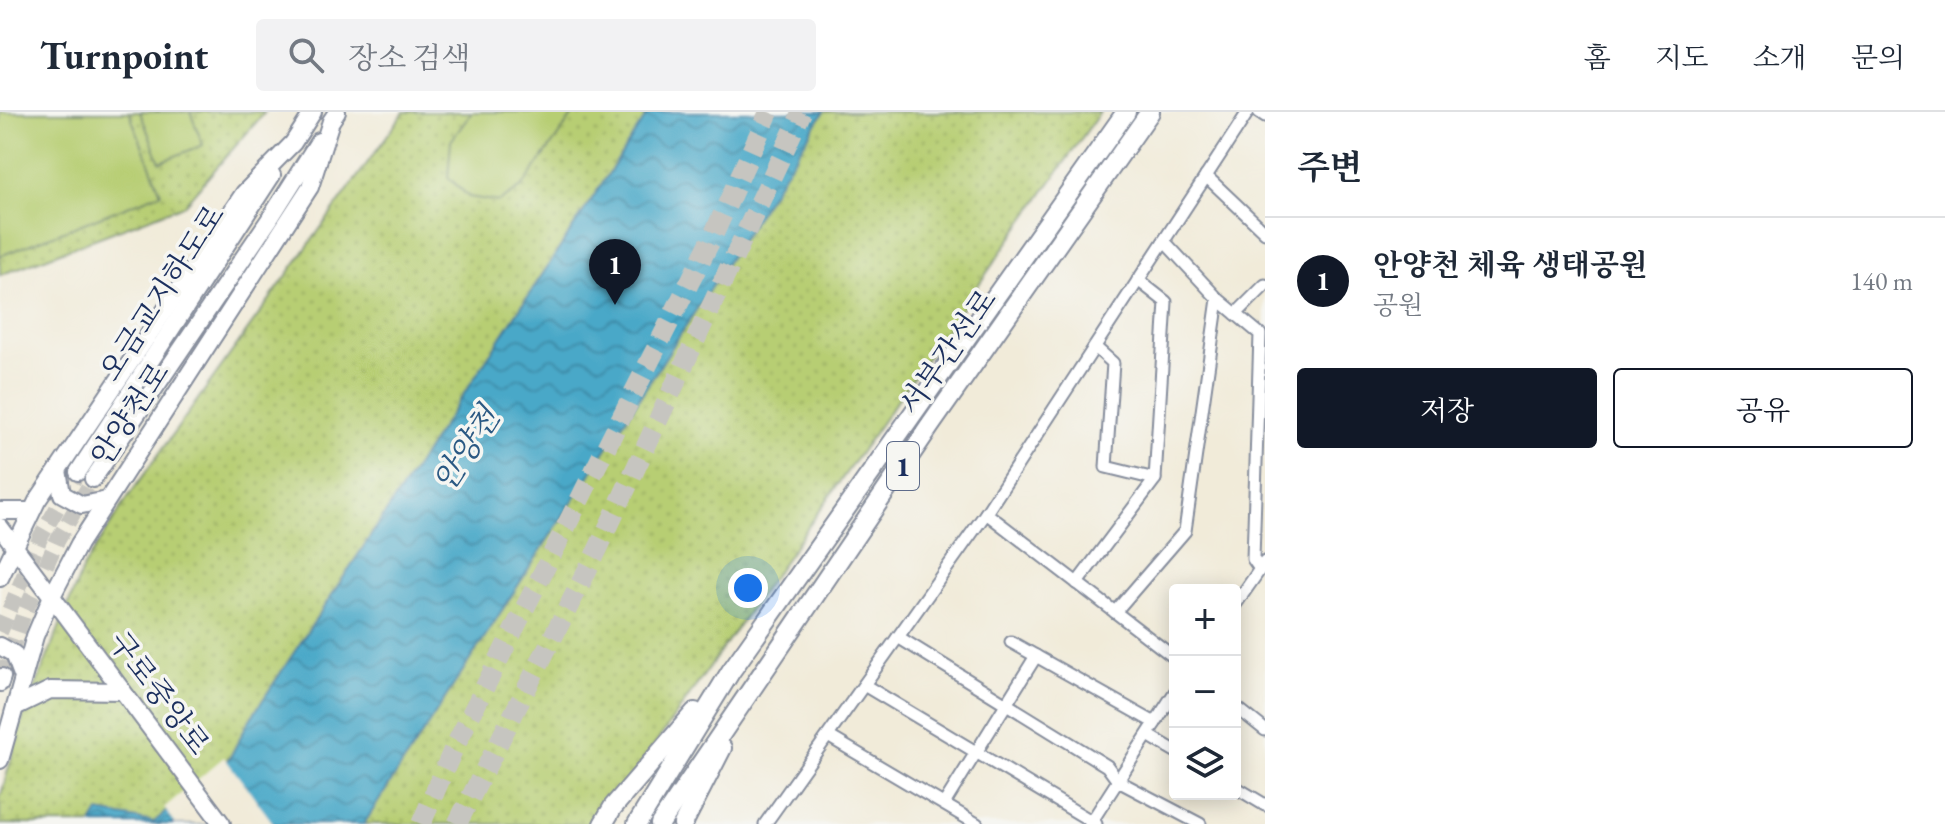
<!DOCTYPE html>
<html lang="ko">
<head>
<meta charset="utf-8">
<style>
	:root { --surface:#fff; --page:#f2f2f3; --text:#1f2937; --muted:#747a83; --line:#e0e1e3; --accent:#111827 }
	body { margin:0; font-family:"EB Garamond","Noto Serif KR",serif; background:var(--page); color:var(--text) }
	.controls { position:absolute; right:24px; bottom:24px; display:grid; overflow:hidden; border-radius:8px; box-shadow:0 4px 20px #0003 }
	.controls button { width:72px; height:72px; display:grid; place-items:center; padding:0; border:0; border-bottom:2px solid var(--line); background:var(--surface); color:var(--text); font:40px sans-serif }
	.you { position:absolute; left:748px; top:476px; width:28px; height:28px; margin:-20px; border:6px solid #fff; border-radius:50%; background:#1a73e8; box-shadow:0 0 0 12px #1a73e833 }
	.badge { display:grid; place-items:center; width:52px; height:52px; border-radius:50%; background:var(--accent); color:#fff; font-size:26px; font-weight:700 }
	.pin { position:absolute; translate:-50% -66px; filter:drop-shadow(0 2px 4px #0008) }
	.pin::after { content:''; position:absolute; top:42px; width:28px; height:24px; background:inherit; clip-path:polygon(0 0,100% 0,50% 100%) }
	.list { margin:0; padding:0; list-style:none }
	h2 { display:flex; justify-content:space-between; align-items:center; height:104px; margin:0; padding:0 32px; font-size:34px }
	h2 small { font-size:26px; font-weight:400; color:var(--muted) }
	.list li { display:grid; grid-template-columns:52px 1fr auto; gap:24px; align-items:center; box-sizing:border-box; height:128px; padding:0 32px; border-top:2px solid var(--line) }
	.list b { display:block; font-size:30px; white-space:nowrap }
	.list p { margin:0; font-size:26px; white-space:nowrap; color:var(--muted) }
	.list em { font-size:26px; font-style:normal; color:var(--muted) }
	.actions { display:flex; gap:16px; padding:24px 32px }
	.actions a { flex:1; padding:18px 0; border:2px solid var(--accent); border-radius:8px; text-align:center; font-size:28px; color:var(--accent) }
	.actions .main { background:var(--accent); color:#fff }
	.icon { flex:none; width:44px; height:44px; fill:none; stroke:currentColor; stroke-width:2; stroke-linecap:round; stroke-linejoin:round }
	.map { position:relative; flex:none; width:1265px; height:712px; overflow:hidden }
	header { display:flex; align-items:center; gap:48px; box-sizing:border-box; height:112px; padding:0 40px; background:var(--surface); border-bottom:2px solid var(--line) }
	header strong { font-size:38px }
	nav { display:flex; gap:44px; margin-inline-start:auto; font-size:28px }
	.search { width:560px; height:72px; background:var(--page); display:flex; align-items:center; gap:20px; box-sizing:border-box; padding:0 28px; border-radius:8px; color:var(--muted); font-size:30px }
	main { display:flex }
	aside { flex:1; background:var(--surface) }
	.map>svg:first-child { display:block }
</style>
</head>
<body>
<header>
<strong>Turnpoint</strong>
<div class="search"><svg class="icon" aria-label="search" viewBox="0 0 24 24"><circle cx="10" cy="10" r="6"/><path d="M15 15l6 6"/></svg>장소 검색</div>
<nav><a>홈</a><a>지도</a><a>소개</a><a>문의</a></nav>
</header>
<main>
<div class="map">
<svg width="1265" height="712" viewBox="0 0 1265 712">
	<defs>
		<pattern id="grass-dots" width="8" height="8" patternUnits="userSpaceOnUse" patternTransform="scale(2)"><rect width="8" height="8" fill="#b7ce73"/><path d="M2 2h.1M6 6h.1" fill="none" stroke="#9db166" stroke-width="1.8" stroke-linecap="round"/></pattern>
		<pattern id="water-waves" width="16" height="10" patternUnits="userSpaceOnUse" patternTransform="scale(2)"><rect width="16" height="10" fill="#49a8c8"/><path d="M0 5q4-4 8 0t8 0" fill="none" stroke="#3c89a6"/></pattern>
	</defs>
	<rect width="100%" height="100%" fill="#f6f6f2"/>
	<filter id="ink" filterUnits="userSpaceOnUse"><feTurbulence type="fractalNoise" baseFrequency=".0125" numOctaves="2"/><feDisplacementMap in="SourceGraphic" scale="16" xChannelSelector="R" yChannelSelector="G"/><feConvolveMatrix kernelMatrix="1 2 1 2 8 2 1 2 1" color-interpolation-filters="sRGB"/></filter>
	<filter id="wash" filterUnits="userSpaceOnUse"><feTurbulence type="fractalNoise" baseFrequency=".006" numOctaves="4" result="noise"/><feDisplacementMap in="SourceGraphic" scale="32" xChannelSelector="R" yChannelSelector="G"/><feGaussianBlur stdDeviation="1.8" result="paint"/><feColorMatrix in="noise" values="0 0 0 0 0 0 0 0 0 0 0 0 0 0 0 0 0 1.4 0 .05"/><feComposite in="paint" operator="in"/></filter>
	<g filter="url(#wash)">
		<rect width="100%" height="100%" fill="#f1ebd9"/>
		<g fill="url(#grass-dots)" stroke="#697e68" stroke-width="2">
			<polygon points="0,0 265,0 184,93 0,163"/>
			<polygon points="404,0 1100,0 599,712 0,712 0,686 23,606 83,456 128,385"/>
		</g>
		<g fill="#b7ce73" stroke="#697e68" stroke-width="2">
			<polygon points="0,0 129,0 161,81 0,144"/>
			<polygon points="140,0 190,0 203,33 160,50"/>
			<polygon points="472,0 575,0 523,74 499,90 469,85 448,65 451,29"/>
		</g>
		<polygon fill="url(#water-waves)" stroke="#326c93" stroke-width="2" points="649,0 824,0 364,712 92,712 99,700 154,710 230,645 247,612"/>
		<polygon fill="#f1ebd9" points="224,645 274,712 175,712 164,696"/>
	</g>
	<g filter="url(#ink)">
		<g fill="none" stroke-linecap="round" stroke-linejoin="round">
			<g stroke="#c6c5c0" stroke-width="16" stroke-dasharray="16 8" stroke-linecap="butt">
				<polyline points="0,520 41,424 78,360"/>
				<polyline points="2,565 23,504 56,431 93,367"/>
			</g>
			<g stroke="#c6c5c0" stroke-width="20" stroke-dasharray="20 10" stroke-linecap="butt">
				<polyline points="421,712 453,638 712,126 769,0"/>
				<polyline points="457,712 597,439 802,0"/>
			</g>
			<defs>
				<g id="street">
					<polyline points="1259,0 1265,4"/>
					<polyline points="1206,64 1265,120"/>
					<polyline points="1218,187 1260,222 1253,447 1260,457"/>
					<polyline points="1236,202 1265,173"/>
					<polyline points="1095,235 1113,251 1106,355 1155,367"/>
					<polyline points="986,401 1175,546"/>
					<polyline points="1077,471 1155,367 1166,190 1138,168"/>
					<polyline points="1235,493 1265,450"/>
					<polyline points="1115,500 1185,419 1218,187 1164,129"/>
					<polyline points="898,525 1107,654 1118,669 1200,712"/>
					<polyline points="1011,530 1155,611"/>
					<polyline points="864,573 1096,712"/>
					<polyline points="1235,594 1265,618"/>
					<polyline points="1148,623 1175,639"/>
					<polyline points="828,624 977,712"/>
					<polyline points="1235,675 1265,693"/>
					<polyline points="944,692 1036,544"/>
					<polyline points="765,712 986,401 1248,0"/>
					<polyline points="1090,712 1175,580"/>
				</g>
				<g id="secondary">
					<polyline points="58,358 62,382 82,393 107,388"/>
					<polyline points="78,360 272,63"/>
					<polyline points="93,367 269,108 319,29"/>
					<polyline points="0,399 31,399"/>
					<polyline points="0,415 222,712"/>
					<polyline points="0,466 37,389 244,81 293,31 313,0"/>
					<polyline points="0,534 14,542 22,563"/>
					<polyline points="0,571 2,565"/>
					<polyline points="15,595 50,578 122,579"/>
					<polyline points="0,648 35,524 52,484 79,432 310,75 331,9 337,0"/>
				</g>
				<g id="primary">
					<polyline points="603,712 613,695 695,600"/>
					<polyline points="637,712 731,559 1126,0"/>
					<polyline points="660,712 930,314 1150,0"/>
					<polyline points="683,712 722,636"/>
				</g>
			</defs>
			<use href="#street" stroke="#868d9c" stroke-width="15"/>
			<use href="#secondary" stroke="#868d9c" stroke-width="20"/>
			<use href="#primary" stroke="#868d9c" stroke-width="22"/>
			<use href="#street" stroke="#fff" stroke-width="11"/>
			<use href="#secondary" stroke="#fff" stroke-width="16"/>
			<use href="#primary" stroke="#fff" stroke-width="18"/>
		</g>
	</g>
	<g text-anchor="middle" stroke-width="7" stroke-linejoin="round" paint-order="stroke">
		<rect fill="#f6f6f2" stroke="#5d6b8a" stroke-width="2" x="887" y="330" width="32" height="48" rx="6"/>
		<g font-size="28" font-weight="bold" fill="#1b2f5e">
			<text x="903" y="364">1</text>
		</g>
		<g font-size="30" fill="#1b2f5e" stroke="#f6f6f2">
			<text transform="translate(162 181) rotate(-57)" y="10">오금교지하도로</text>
			<text transform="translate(948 240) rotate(-55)" y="10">서부간선로</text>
			<text transform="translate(130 302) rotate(-57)" y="10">안양천로</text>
			<text transform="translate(159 581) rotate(53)" y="10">구로중앙로</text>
		</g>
		<g font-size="32" font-style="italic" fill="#2b5983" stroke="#f6f6f2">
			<text transform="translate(466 337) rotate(-57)" y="11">안양천</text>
		</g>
	</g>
</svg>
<div class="controls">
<button>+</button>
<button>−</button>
<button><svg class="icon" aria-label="layers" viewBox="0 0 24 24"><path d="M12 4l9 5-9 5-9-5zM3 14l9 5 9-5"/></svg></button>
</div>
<div class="you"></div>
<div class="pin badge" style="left:615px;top:193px">1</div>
</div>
<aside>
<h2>주변<small></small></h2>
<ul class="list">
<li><span class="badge">1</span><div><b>안양천 체육 생태공원</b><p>공원</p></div><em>140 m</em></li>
</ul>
<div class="actions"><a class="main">저장</a><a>공유</a></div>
</aside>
</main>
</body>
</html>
